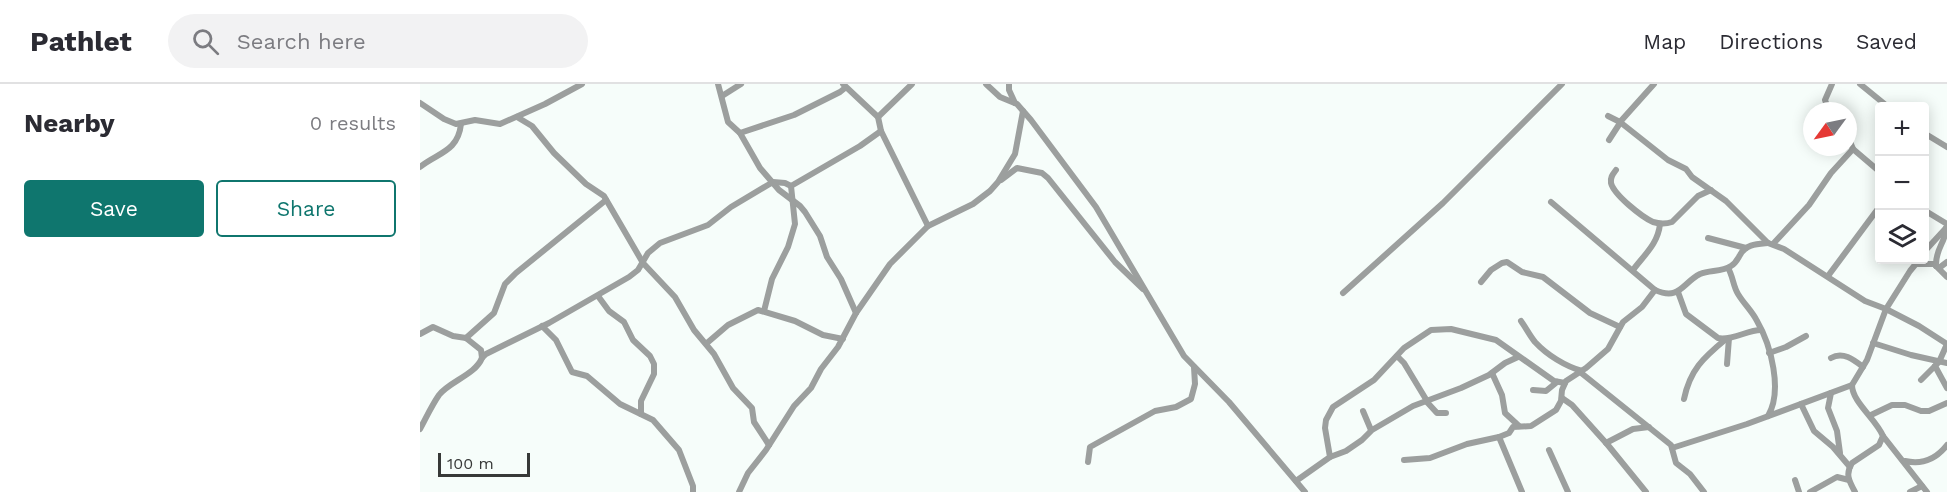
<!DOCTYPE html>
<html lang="en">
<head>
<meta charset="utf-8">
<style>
	:root { --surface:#fff; --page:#f2f2f3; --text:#2b2b33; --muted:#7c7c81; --line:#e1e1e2; --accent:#0f766e }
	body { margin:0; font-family:"Work Sans",sans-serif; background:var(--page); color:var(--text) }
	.controls { position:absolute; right:18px; top:18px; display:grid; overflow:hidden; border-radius:6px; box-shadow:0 3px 15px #0003 }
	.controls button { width:54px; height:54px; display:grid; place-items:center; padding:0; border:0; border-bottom:2px solid var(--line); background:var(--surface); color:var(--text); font:30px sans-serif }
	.compass { position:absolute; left:1383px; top:18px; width:54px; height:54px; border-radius:50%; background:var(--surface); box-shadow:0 3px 15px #0003; rotate:237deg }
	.scale { position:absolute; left:18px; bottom:15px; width:92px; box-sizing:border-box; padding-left:6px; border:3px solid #373938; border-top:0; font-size:16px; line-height:21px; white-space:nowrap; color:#373938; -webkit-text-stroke:4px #f6fdfa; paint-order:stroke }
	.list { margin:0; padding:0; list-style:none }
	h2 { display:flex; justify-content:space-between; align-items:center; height:78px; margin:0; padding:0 24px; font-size:26px }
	h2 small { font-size:20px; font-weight:400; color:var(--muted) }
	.actions { display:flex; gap:12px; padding:18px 24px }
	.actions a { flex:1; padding:14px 0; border:2px solid var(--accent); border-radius:6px; text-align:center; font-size:21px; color:var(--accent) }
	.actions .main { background:var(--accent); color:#fff }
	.icon { flex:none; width:33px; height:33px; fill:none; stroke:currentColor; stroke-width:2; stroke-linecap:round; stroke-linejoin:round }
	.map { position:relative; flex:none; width:1527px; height:408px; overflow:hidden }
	header { display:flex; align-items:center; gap:36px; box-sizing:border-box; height:84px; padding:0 30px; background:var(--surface); border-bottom:2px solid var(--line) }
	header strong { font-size:28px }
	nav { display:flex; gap:33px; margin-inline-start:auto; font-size:21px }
	.search { width:420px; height:54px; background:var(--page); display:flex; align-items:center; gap:15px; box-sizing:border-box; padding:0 21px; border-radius:33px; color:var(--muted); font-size:22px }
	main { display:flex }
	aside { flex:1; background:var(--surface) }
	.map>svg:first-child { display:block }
</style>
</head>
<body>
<header>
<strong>Pathlet</strong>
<div class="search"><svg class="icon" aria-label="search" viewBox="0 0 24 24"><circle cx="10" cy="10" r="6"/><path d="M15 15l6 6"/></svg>Search here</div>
<nav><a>Map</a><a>Directions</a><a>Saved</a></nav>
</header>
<main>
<aside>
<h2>Nearby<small>0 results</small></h2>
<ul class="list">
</ul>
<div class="actions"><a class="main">Save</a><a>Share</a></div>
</aside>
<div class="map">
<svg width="1527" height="408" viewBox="0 0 1527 408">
	<rect width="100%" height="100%" fill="#f6fdfa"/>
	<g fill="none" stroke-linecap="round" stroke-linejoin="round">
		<g stroke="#9c9f9e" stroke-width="6">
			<polyline points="298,0 308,38 320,49 340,84 359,106 380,122 385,128 400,152 407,173 421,195 436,229"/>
			<polyline points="423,0 458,33 461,47 508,142"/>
			<polyline points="566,0 580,13 597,20 611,36 676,123 764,272 809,318 885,408"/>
			<polyline points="589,0 589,6 595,19"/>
			<polyline points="1440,0 1467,22"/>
			<polyline points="302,12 321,0"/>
			<polyline points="0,19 24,35 36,40 55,36 80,40 125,20 162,0"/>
			<polyline points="1409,27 1405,16 1412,0"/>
			<polyline points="1188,32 1200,38 1248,76 1266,85 1272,93 1306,117 1348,159 1364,165 1445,217 1466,225 1499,242 1527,260"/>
			<polyline points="97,33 112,42 134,69 166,100 184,112 223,179 255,213 274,246 294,270 313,304 332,324 334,338 349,361"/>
			<polyline points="458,33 492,0"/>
			<polyline points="1200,38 1234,0"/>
			<polyline points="320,49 374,31 420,8 425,4"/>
			<polyline points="1504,49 1527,63"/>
			<polyline points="1428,53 1433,65 1460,88"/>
			<polyline points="1189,56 1200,39"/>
			<path d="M0,83C17,69 38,68 41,40"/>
			<path d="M1196,86C1193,90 1190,93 1191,99C1194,111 1222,133 1233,138C1240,140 1246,140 1252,138L1278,112L1291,106"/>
			<polyline points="581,96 597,84 622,89 628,94 695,178 723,205"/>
			<path d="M1131,118L1235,206C1260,217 1262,199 1280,190C1290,186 1302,188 1311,182C1316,179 1317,176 1320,171C1326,160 1337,160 1348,159"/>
			<polyline points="1504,126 1527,140"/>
			<polyline points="1288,154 1326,164"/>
			<polyline points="1353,160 1389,121 1411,89 1433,65"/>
			<polyline points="1504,168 1526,144"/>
			<polyline points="1496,180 1514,180 1527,193"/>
			<path d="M1516,182C1515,165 1526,158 1526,144"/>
			<path d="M1308,184C1313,192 1313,202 1318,210C1324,220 1332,227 1337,237C1351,261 1363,307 1348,332"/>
			<polyline points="1519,184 1527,178"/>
			<path d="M1213,186C1224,171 1238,160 1240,140"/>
			<polyline points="1408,192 1460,122"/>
			<polyline points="1061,198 1071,186 1082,179 1087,178 1102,188 1123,193 1170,229 1200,243"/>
			<path d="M1258,208L1266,230L1298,254C1312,257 1327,246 1341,246"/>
			<polyline points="923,209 1023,119 1142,0"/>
			<polyline points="178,212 189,227 204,238 213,256 230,272 234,280 234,290 221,317 221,330"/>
			<polyline points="344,227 352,195 368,163 375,140 371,102 440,62 461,47"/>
			<path d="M1101,237C1106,244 1110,252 1115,258C1127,271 1145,282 1162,287"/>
			<polyline points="122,242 136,256 152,288 167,292 200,320 233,336 259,366 273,402 273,408"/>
			<path d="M0,250L13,243L33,252L46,254L61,266L62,274C55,291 30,297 19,311C12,321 6,334 0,345"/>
			<polyline points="46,254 74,229 85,200 96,189 186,116"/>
			<polyline points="287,259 308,241 338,226 375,237 403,251 423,255"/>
			<polyline points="1453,259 1491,271 1527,279"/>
			<polyline points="1349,269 1366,263 1386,252"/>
			<polyline points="977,272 984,279 1007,317"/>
			<polyline points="62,274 66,270 129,239 209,193 218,186 228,169 240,159 288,141 311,123 353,98 365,99 371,102"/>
			<path d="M1411,274C1423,267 1434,276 1443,283"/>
			<polyline points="1307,280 1309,254"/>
			<polyline points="1515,282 1527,304"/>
			<polyline points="1160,288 1251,361 1256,379 1270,390 1284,408"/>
			<polyline points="1072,289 1082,311 1085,329 1099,342"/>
			<polyline points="1501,296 1519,278 1527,260"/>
			<polyline points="1113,306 1126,307 1137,298"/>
			<polyline points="1411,309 1408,324 1417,347 1420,369"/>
			<polyline points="1142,314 1152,321 1187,360 1226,408"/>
			<path d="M1264,315C1270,286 1283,274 1306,255"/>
			<polyline points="1006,317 1017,329 1026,329"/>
			<polyline points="1381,320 1394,347 1413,363 1430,383"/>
			<polyline points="943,327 951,346"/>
			<polyline points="1451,331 1472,321 1485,321 1501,327 1509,327 1527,319"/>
			<polyline points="1463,352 1507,408"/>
			<polyline points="1079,353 1102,408"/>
			<polyline points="1186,359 1213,345 1229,343"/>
			<polyline points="1252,364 1327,340 1432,301"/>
			<polyline points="1129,366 1148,408"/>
			<polyline points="910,373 926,367 942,356 952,346 993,322 1041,304 1069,291 1085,279 1098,273"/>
			<polyline points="984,376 1010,374 1047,360 1079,353 1089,349 1093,343 1111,342 1136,326 1141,317 1142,306 1146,297 1166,284 1188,265 1203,238 1222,223 1235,206"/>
			<path d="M1485,377C1502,381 1516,375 1527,361"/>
			<polyline points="668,378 670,363 735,327 756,323 771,315 775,300 774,283"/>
			<polyline points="1375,396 1379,408"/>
			<polyline points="876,397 910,373 905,344 906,336 913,323 954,296 984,264 1011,246 1031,245 1076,256 1134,297 1145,299"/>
			<polyline points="319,408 328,389 346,366 374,322 391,304 401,285 418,263 436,229 470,180 508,142 553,120 570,107 578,98 595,70 603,27"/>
			<polyline points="1390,408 1417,393 1429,396"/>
			<path d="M1435,408C1429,397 1425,390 1432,379L1459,361L1463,352C1456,335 1432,318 1432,301L1447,276L1466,225L1490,187L1499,176"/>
			<polyline points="1490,408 1502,402"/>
		</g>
	</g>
</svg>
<div class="controls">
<button>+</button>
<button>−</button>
<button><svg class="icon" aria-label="layers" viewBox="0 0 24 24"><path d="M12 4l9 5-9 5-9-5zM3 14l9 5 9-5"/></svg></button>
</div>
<svg class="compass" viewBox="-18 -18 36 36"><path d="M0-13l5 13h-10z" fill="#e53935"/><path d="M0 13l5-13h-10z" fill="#7c7c81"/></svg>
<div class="scale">100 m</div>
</div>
</main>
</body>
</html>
